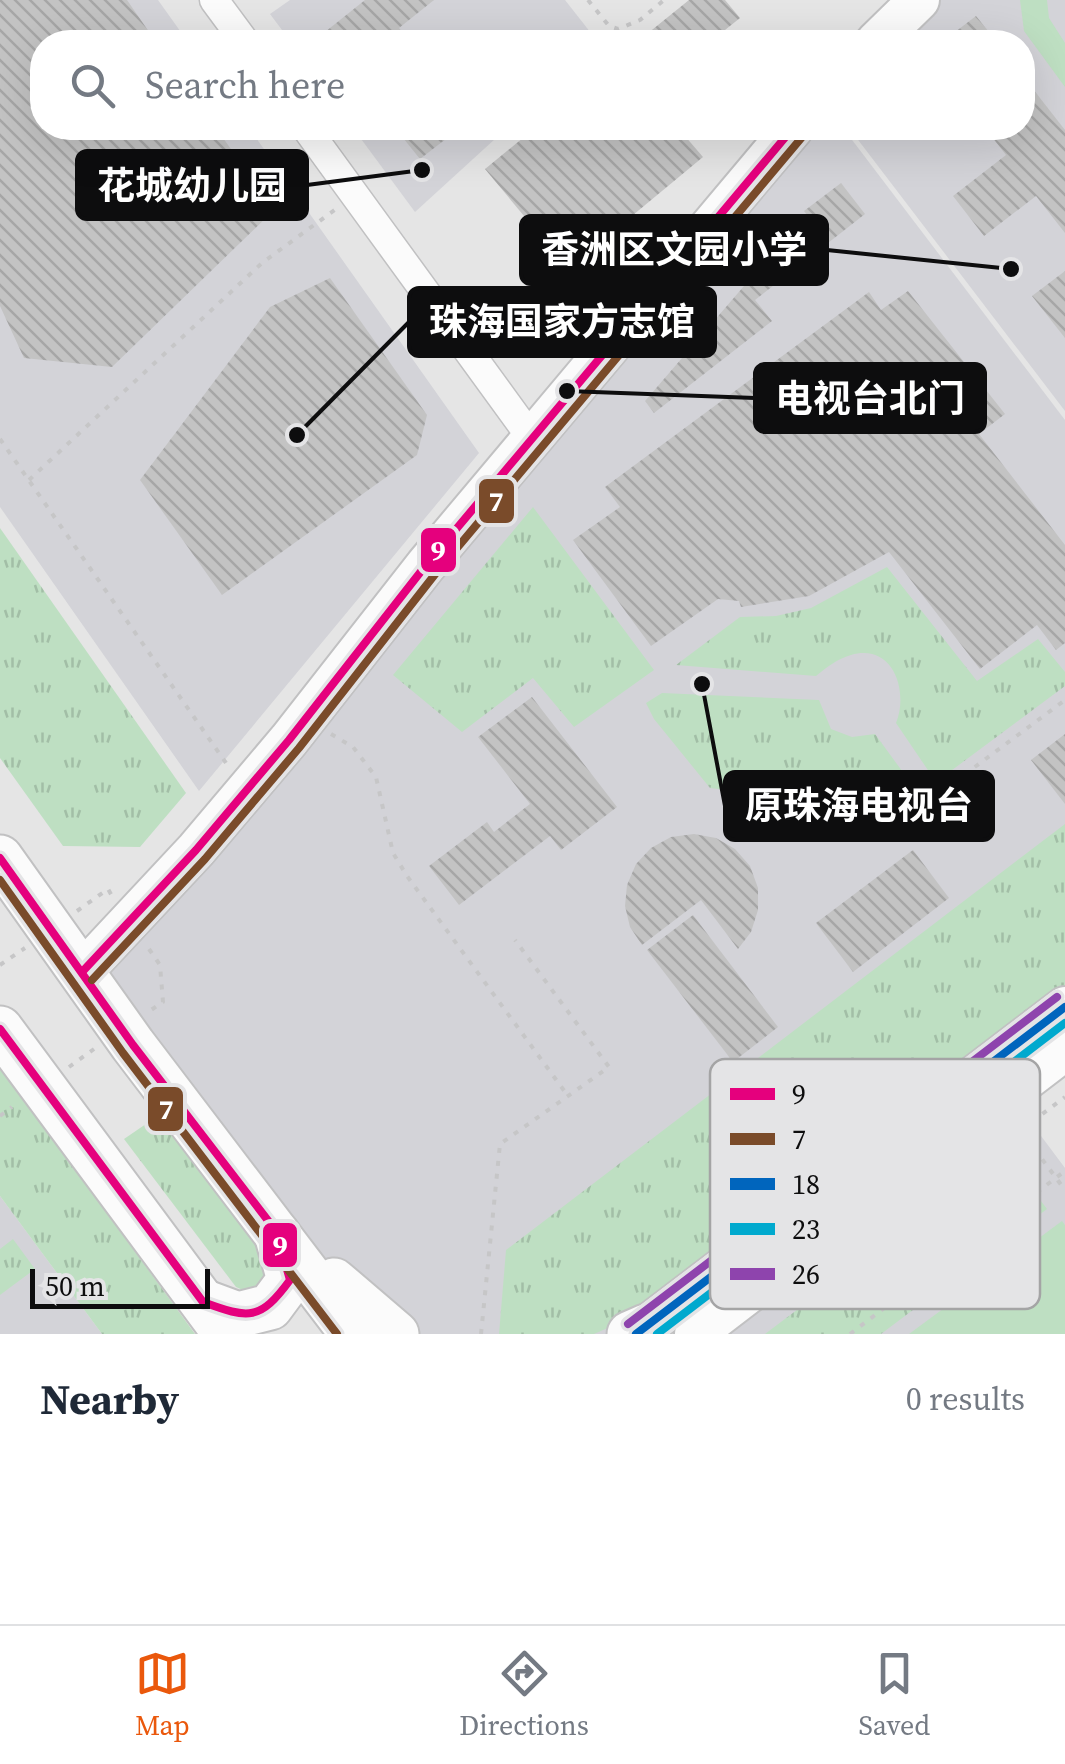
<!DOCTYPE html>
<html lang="en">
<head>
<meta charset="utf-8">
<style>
	:root { --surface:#fff; --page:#f6f6f7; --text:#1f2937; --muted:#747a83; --line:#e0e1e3; --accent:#ea580c }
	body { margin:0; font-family:"Source Serif 4","Noto Sans SC",serif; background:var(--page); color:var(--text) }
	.scale { position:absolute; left:30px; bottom:25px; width:180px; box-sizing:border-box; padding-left:10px; border:5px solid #0d0d0e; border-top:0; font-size:28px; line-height:35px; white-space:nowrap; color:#0d0d0e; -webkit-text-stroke:8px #e4e4e6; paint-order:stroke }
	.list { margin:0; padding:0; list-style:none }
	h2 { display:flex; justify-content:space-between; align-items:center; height:130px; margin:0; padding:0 40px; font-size:42px }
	h2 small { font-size:32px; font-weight:400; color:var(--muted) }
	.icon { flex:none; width:55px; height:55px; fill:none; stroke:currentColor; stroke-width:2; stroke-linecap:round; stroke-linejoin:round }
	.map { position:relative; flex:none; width:1065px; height:1334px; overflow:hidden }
	.search { position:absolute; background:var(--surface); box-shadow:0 10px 40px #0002; left:30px; right:30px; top:30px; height:110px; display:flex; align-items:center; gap:25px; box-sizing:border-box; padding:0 35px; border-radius:40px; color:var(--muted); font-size:38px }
	.sheet { height:290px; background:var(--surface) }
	nav { display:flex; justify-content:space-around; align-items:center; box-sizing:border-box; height:140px; border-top:2px solid var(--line); background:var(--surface); font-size:28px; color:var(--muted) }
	nav a { display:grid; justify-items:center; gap:5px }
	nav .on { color:var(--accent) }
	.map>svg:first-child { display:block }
</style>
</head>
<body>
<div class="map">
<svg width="1065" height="1334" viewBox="0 0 1065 1334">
	<defs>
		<pattern id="grass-tufts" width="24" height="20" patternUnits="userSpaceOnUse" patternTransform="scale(2.5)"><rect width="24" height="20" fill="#bedfc2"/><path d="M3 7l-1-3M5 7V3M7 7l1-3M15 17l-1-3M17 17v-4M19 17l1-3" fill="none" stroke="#a2bea6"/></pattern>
		<pattern id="building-back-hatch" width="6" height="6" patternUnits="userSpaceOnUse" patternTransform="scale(2.5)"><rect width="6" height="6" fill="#c3c3c3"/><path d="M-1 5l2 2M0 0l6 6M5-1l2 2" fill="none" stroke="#a6a6a6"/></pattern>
	</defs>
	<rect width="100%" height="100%" fill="#e5e5e5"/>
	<g fill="#d3d3d8">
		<polygon points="0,0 158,0 188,42 42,42 42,128 249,128 479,453 199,791 0,507"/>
		<polygon points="290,0 565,0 598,42 291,42 270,14"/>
		<polygon points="920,0 1065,0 1065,411 849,128 1022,128 1022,42 877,42"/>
		<polygon points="353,128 507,128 415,212"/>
		<polygon points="801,128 843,128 1065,420 1065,1003 618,1334 406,1334 282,1224 92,973"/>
		<polygon points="1009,1093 1065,1168 1065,1334 695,1334"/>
		<polygon points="0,1196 102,1334 0,1334"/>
	</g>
	<g fill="url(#grass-tufts)">
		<polygon points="533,507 654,670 574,727 533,678 462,732 393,675"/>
		<polygon points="0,528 186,793 140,847 63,846 0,758"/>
		<path d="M887,567L977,681L1038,639L1065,672V686L936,782L896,723C909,691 893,643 851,655C837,659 827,667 816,676L676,665L740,617L776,616L811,608Z"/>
		<polygon points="662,693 819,700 831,729 852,737 875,734 935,816 710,788 654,719 646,703"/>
		<polygon points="1065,824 1065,990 640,1314 594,1334 499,1334 506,1250"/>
		<polygon points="0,1066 195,1334 102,1334 0,1196"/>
		<polygon points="162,1113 274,1266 258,1297 236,1287 124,1139"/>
		<polygon points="1005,1153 1047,1209 881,1334 765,1334"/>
		<polygon points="13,1239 35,1269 0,1295 0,1249"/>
	</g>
	<g fill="#bedfc2">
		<polygon points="1020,0 1047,0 1049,18 1065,43 1065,87 1024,31"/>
		<polygon points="1062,1221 1065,1225 1065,1334 909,1334"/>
	</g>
	<g fill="url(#building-back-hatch)">
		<polygon points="0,0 127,0 156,42 42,42 42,128 216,128 274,210 112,367 24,358 0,306"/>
		<polygon points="365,0 434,0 399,28 411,42 326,42 320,36"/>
		<polygon points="689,0 725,0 740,18 710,42 637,42"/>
		<polygon points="976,16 997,42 942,42"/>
		<polygon points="1022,75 1065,130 1065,233 1036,196 984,236 953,196 1006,155 985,128 1022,128"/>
		<polygon points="395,128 460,128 420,159"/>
		<polygon points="535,128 678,128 703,157 568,269 485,169"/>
		<polygon points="841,183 865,214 828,243 804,211"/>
		<polygon points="775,250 792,271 755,300 772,321 654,413 645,401"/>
		<polygon points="1065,271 1065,338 1032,296"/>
		<polygon points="330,278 427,415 417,455 222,595 140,480 270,307"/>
		<polygon points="908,291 1005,414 979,434 1065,545 1065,643 1056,650 1037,625 980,669 889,552 809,596 741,607 739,601 718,599 651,646 573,540 620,507 605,487 869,292 881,310"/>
		<polygon points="532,697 617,807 561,850 550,836 459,905 429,866 487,822 494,832 530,804 478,737"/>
		<polygon points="1065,734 1065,804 1031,760"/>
		<polygon points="694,834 716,838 735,849 750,866 758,888 758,910 751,932 738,949 701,900 642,945 630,927 625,906 627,885 636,864 651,848 671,837"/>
		<polygon points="913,850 949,898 853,972 816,923"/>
		<polygon points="693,915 778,1027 733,1062 647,950"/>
	</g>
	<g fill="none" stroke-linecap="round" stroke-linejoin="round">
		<defs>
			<g id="street">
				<polyline points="214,0 245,42"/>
				<polyline points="306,128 533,440"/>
			</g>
			<g id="secondary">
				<polyline points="876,42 919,0"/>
				<polyline points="83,971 196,850 289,740 426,565 793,128"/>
				<polyline points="636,1334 1065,1007"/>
				<polyline points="695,1334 1065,1050"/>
			</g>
			<g id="primary">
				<polyline points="0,858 133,1045 353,1334"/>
				<polyline points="0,1029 226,1334"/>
				<polyline points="334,1281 396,1334"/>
				<polyline points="203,1302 238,1315 270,1307 290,1280 277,1234"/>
				<polyline points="630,1334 646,1327"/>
			</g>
		</defs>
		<use href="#street" stroke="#c1c1c2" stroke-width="31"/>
		<use href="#secondary" stroke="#c1c1c2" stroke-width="44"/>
		<use href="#primary" stroke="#c1c1c2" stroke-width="49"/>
		<g stroke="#c6c6c7" stroke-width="4" stroke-dasharray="5 8" stroke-linecap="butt">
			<polyline points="588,0 609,26 618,29 640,20 664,0"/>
			<polyline points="0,439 226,763"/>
			<polyline points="29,480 262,263 336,209"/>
			<polyline points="331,734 353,747 376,777 393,853 407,876 568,1096"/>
			<polyline points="933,798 1065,700"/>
			<polyline points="77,911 108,889 112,896"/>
			<polyline points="149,949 160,965 163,1002 151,1010"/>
			<polyline points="0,965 25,948"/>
			<polyline points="69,1067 94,1049"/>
			<polyline points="0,1116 12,1107"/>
			<polyline points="1019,1128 1065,1190"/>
			<polyline points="814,1286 1065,1097"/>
			<polyline points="481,1334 500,1144 609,1067 515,940"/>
			<polyline points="850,1334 1065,1171"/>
		</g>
		<use href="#street" stroke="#fbfbfb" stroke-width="28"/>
		<use href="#secondary" stroke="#fbfbfb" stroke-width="40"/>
		<use href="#primary" stroke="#fbfbfb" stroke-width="45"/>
		<defs>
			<g id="bus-1">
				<path d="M0,858L133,1045L276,1231L290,1280C260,1321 249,1319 203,1302L0,1029"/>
				<polyline points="83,971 196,850 289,740 426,565 793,128"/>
			</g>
			<g id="bus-2">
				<polyline points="0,880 123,1053 337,1334"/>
				<polyline points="92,980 205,859 299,748 436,573 803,136"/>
			</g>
			<polyline id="bus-3" points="636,1334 1065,1007"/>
			<polyline id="bus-4" points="657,1334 1065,1023"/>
			<polyline id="bus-5" points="628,1324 1057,997"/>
		</defs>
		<use href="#bus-1" stroke="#e4e4e6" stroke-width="15"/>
		<use href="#bus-2" stroke="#e4e4e6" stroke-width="15"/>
		<use href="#bus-3" stroke="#e4e4e6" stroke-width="15"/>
		<use href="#bus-4" stroke="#e4e4e6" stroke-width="15"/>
		<use href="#bus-5" stroke="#e4e4e6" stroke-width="15"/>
		<use href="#bus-1" stroke="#e5007d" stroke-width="8"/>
		<use href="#bus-2" stroke="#7a4b2a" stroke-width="8"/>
		<use href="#bus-3" stroke="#0065bd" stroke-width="8"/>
		<use href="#bus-4" stroke="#00a9ce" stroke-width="8"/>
		<use href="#bus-5" stroke="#8e44ad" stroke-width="8"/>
	</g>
	<rect x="710" y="1059" width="330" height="250" rx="15" fill="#e4e4e6" stroke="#a4a4a5" stroke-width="2.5"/>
	<rect x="730" y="1088" width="45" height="12" fill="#e5007d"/>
	<rect x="730" y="1133" width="45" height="12" fill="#7a4b2a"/>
	<rect x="730" y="1178" width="45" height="12" fill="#0065bd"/>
	<rect x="730" y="1223" width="45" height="12" fill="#00a9ce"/>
	<rect x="730" y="1268" width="45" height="12" fill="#8e44ad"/>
	<g font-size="28" fill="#0d0d0e">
		<text x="792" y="1104">9</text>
		<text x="792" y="1149">7</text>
		<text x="792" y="1194">18</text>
		<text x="792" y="1239">23</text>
		<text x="792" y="1284">26</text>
	</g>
	<path fill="none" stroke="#0d0d0e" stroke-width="4" d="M422 170L307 185M1011 269L827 250M297 435L409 322M567 391L755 398M702 684L725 806"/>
	<g fill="#0d0d0e" stroke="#e4e4e6" stroke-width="4">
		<circle cx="422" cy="170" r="10"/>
		<circle cx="1011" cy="269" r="10"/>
		<circle cx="297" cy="435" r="10"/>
		<circle cx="567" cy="391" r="10"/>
		<circle cx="702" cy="684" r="10"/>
	</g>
	<g fill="#0d0d0e" stroke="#0d0d0e" stroke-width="4">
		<rect x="77" y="151" width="230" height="68" rx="10"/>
		<rect x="521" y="216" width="306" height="68" rx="10"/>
		<rect x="409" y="288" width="306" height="68" rx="10"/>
		<rect x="755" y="364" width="230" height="68" rx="10"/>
		<rect x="725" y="772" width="268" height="68" rx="10"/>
	</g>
	<g font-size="38" text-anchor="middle" font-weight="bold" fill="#fff">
		<text x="192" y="199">花城幼儿园</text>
		<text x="674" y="263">香洲区文园小学</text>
		<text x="562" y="335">珠海国家方志馆</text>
		<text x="870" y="412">电视台北门</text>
		<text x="859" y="819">原珠海电视台</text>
	</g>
	<g stroke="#e4e4e6" stroke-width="4">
		<rect x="477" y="477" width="39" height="48" rx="10" fill="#7a4b2a"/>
		<rect x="419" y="526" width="39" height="48" rx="10" fill="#e5007d"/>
		<rect x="146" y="1085" width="39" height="48" rx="10" fill="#7a4b2a"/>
		<rect x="261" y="1221" width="38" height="48" rx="10" fill="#e5007d"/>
	</g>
	<g font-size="28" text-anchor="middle" font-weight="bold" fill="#fff">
		<text x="496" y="511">7</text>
		<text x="438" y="560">9</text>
		<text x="166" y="1119">7</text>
		<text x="280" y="1255">9</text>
	</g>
</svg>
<div class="scale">50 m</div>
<div class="search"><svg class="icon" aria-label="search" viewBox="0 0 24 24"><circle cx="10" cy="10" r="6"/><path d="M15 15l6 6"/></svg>Search here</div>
</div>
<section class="sheet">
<h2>Nearby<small>0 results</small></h2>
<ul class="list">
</ul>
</section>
<nav>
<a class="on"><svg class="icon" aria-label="map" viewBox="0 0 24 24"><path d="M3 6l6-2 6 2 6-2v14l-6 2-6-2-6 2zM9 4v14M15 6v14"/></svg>Map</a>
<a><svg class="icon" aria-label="directions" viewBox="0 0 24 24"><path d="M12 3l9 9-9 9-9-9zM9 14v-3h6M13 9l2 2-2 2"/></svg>Directions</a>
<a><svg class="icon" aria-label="saved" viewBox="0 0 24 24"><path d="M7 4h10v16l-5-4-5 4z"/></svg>Saved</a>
</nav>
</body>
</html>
